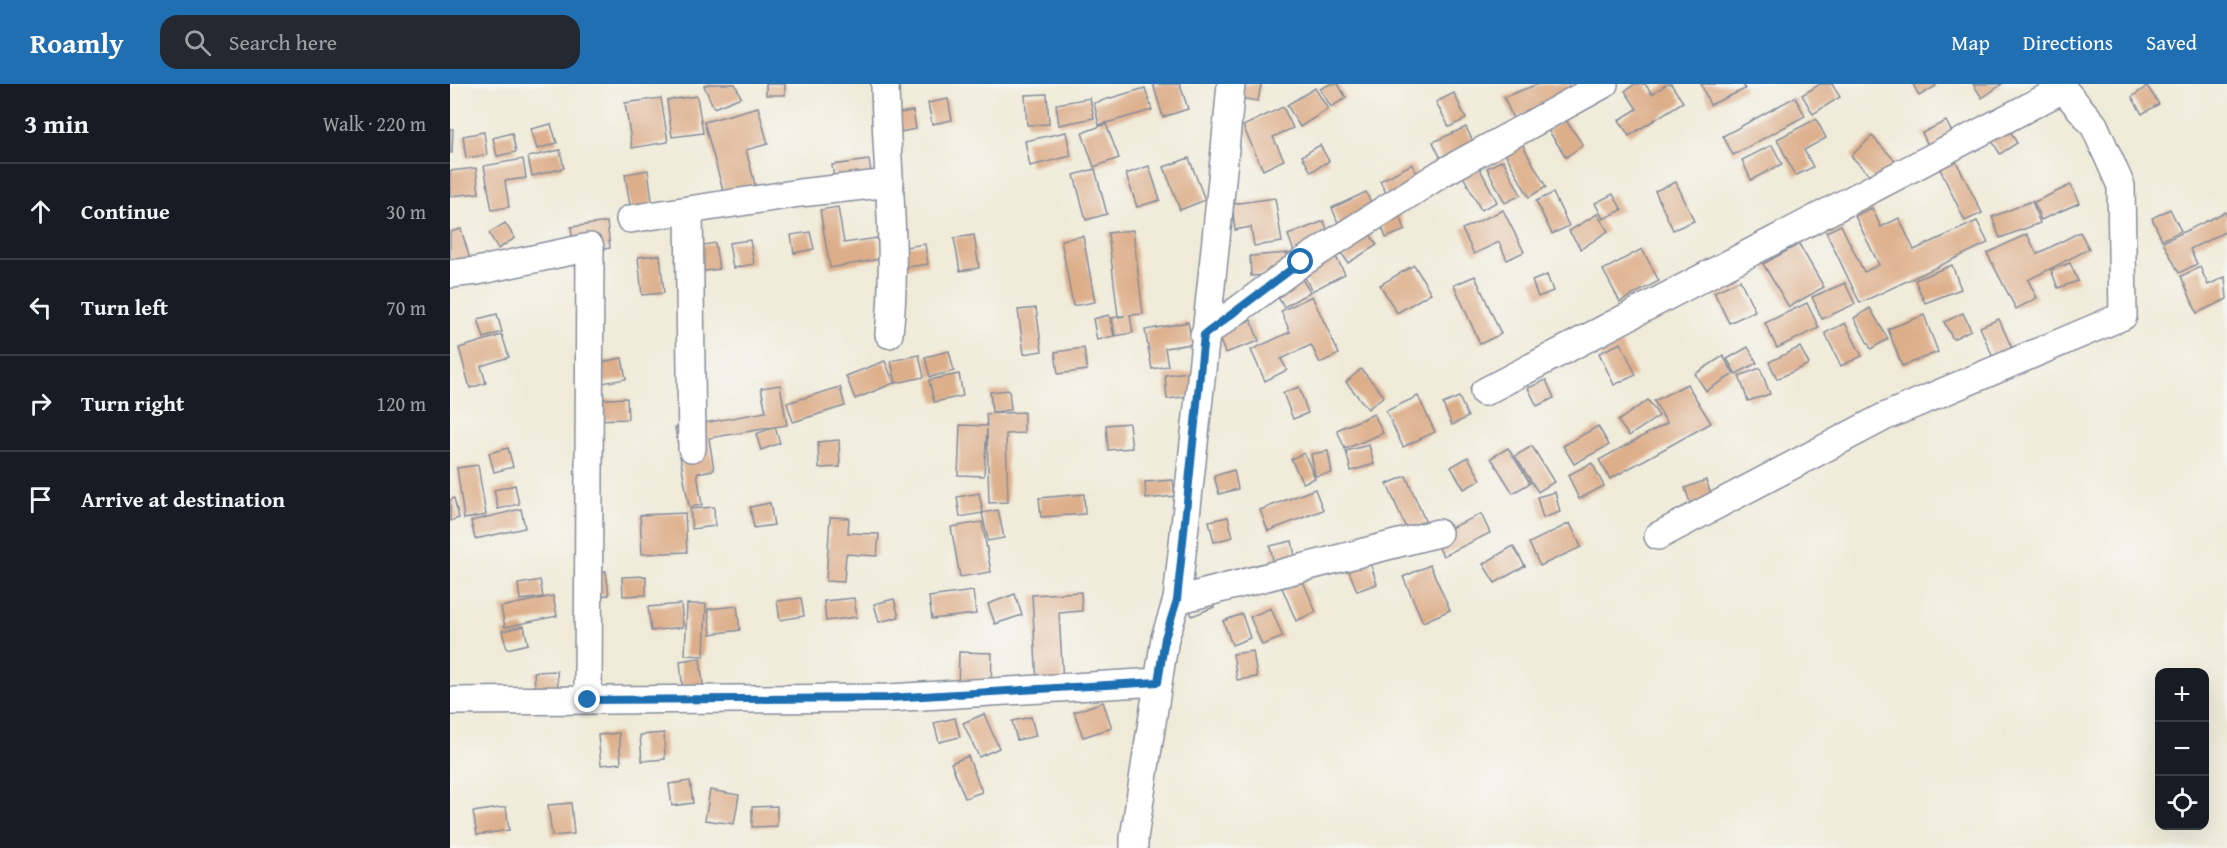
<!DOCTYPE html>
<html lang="en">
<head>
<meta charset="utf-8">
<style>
	:root { --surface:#171b24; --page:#242831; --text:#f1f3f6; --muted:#9ea1a6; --line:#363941; --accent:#1f6fb2 }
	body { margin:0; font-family:"Gentium Book Plus",serif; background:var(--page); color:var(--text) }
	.controls { position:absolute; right:18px; bottom:18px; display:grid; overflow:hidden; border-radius:12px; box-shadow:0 6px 24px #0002 }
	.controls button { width:54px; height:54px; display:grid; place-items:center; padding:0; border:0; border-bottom:2px solid var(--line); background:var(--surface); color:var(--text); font:30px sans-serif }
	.stop { position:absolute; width:18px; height:18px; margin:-14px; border:4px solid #1f6fb2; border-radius:50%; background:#fff }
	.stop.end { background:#1f6fb2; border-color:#fff; box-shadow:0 2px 6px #0008 }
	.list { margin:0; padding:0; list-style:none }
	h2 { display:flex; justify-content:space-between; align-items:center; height:78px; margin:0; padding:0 24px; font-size:26px }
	h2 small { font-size:20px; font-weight:400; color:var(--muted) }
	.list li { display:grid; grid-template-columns:39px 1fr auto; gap:18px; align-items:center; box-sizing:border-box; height:96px; padding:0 24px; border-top:2px solid var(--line) }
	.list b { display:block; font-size:22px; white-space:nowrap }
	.list em { font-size:20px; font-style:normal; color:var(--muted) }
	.icon { flex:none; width:33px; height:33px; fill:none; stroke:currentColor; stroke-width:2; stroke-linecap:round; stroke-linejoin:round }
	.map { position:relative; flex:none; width:1777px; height:764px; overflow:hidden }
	header { display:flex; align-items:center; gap:36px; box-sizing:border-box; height:84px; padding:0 30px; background:var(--accent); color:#fff }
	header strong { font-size:28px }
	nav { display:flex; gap:33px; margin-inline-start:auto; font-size:21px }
	.search { width:420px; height:54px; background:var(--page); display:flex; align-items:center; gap:15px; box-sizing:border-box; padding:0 21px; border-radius:18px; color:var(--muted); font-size:22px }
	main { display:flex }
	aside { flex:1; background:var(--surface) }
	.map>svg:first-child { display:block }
</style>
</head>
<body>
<header>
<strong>Roamly</strong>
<div class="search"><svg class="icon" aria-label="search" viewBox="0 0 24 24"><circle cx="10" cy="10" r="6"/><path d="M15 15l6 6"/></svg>Search here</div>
<nav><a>Map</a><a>Directions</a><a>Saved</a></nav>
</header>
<main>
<aside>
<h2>3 min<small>Walk · 220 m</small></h2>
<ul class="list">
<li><svg class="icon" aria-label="ahead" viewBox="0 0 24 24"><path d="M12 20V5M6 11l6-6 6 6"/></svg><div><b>Continue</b></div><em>30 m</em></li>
<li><svg class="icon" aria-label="left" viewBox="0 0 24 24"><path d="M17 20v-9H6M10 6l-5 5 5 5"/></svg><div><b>Turn left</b></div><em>70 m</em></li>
<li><svg class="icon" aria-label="right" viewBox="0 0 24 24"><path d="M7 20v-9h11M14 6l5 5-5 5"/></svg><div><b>Turn right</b></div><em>120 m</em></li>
<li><svg class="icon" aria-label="arrive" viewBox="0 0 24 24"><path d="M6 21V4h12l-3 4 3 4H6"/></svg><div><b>Arrive at destination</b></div></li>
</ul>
</aside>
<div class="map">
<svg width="1777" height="764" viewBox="0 0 1777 764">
	<rect width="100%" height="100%" fill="#f6f6f2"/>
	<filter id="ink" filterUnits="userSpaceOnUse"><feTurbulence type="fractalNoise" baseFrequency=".0167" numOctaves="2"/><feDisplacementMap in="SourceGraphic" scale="12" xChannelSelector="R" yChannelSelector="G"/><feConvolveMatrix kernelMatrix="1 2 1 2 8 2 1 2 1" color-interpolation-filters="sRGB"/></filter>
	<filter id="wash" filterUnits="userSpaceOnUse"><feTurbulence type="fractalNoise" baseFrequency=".008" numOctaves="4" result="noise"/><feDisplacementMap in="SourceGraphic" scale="24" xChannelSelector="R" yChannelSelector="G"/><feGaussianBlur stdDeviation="1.35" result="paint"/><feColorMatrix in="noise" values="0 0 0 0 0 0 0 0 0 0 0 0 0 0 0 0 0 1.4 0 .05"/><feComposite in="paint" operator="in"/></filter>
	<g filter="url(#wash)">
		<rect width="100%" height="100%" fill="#f0ebd8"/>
		<g id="blocks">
			<g fill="#ddae8a">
				<polygon points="259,0 285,0 291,13 264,24 254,2"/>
				<rect x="316" y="0" width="19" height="11"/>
				<polygon points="703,0 730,0 738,25 713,33"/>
				<polygon points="792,0 811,0 808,17 789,14"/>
				<polygon points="880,0 888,0 896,14 881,23 870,5"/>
				<polygon points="1088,0 1118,0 1123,12 1063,35 1054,13"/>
				<polygon points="1185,0 1195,0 1202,10 1217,0 1221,0 1233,18 1179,52 1169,36 1187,25 1175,7"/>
				<polygon points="1251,0 1293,0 1295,5 1260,21"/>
				<polygon points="1370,0 1382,0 1390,13 1363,30 1352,11"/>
				<polygon points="1463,0 1485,0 1486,2 1469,12"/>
				<polygon points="1523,0 1552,0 1532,14"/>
				<polygon points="1697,2 1709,20 1692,30 1682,13"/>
				<polygon points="695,4 702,26 649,41 644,19"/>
				<polygon points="865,4 878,25 850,43 837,21"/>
				<polygon points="1004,9 1016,35 999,43 986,18"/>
				<polygon points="597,10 599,40 577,41 575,11"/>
				<polygon points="247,12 253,49 222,53 217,16"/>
				<polygon points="1345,13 1355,32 1283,71 1273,52"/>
				<polygon points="211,14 218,58 182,64 175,19"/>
				<polygon points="640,14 644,34 609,41 606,20"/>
				<polygon points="498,15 502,36 482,40 478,19"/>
				<polygon points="308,23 318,60 296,66 307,108 276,117 254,38"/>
				<polygon points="833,23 843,44 823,53 834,76 813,86 793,42"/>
				<polygon points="463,27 466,45 445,49 442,30"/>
				<polygon points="1115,35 1133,61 1116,73 1098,46"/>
				<polygon points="1366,35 1376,54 1354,66 1363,83 1345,92 1327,55"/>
				<polygon points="1496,37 1506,56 1482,69 1472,49"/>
				<polygon points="101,40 107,59 87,65 81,45"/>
				<polygon points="656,40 669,74 644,83 632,49"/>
				<polygon points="1557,42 1567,59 1550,70 1539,52"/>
				<polygon points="1016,43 1027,66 994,81 983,58"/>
				<polygon points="0,45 3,45 2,69 0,69"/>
				<polygon points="34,48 37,71 16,74 13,52"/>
				<polygon points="616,48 621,72 580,82 575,57"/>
				<polygon points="62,49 66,68 47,72 43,54"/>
				<polygon points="1422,52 1449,81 1429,101 1401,72"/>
				<polygon points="1071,58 1096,103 1079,113 1054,67"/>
				<polygon points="870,61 879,77 861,88 852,72"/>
				<polygon points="1322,61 1332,80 1301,96 1292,76"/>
				<polygon points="110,66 114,84 82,92 78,73"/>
				<polygon points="739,74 755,116 730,126 714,83"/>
				<polygon points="73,75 76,94 55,97 59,123 42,126 34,82"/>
				<polygon points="419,76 422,95 385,101 382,81"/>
				<polygon points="1053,76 1071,111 1055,119 1037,84"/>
				<polygon points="1506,77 1532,129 1515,137 1490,85"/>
				<polygon points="962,80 971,97 939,114 930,97"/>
				<polygon points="699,82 710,116 687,123 676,90"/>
				<polygon points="1029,83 1047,118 1031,126 1013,92"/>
				<polygon points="26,84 29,109 0,112 0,87"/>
				<polygon points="645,85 657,130 636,136 624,91"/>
				<polygon points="198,86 203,125 181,128 175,90"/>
				<polygon points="1226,98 1244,137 1223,146 1205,107"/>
				<polygon points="1621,101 1629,119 1591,136 1584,118"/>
				<polygon points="916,108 926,130 891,146 882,124"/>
				<polygon points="1103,109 1119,142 1102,150 1086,117"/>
				<polygon points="1163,110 1172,126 1153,135 1145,119"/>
				<polygon points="825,114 832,158 804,162 801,143 785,146 782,120"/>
				<polygon points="1582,117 1590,139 1550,154 1542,133"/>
				<polygon points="388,123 394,159 427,154 430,175 380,184 370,126"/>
				<polygon points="1422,124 1431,143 1449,134 1464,166 1527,137 1538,159 1410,219 1376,148 1391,141 1414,188 1429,181 1405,132"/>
				<polygon points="1720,125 1731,147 1712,156 1702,134"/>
				<polygon points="1053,126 1074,168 1057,176 1049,158 1024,170 1012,145"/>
				<polygon points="949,128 955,146 936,154 929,135"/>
				<polygon points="1775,128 1777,132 1777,147 1740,165 1747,180 1729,189 1713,158"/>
				<polygon points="1147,130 1158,147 1131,165 1119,147"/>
				<polygon points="874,137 882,159 846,173 838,151"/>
				<polygon points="157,138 160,164 124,169 121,143"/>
				<polygon points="55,139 65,154 48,165 39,149"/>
				<polygon points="915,142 927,161 898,179 886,160"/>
				<polygon points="11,145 20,175 0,182 0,148"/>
				<polygon points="683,146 693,230 680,231 683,249 665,252 662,234 675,232 668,232 658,149"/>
				<polygon points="360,148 364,165 344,169 341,151"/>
				<polygon points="1630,148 1639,165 1578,196 1587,214 1566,225 1537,169 1577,150 1587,170"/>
				<polygon points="524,151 529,184 510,187 504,154"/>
				<polygon points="633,152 645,218 623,222 611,156"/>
				<polygon points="300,156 304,180 283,184 279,159"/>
				<polygon points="265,159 269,185 234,190 230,165"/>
				<polygon points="475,160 478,180 445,185 442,165"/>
				<polygon points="1349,160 1374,203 1339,223 1313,180"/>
				<polygon points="1192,165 1209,197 1170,218 1153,186"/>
				<polygon points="838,169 839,190 801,192 800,172"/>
				<polygon points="884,169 895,190 862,207 851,186"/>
				<polygon points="210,171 214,209 192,211 188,173"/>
				<polygon points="1620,179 1628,197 1608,204 1601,186"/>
				<polygon points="964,181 981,209 947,229 930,201"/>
				<polygon points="1502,181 1511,205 1475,219 1465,196"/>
				<polygon points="1750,183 1758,201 1775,193 1777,215 1747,229 1731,192"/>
				<polygon points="849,190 860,208 834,223 823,205"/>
				<polygon points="1097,191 1103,207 1088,213 1082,197"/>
				<polygon points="1025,192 1051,250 1030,260 1004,201"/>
				<polygon points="1290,196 1305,227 1279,239 1264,208"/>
				<polygon points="1395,199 1405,220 1372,235 1362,213"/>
				<polygon points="862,212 889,270 870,279 861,261 831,275 837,286 815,297 801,266 840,248 831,227"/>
				<polygon points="1357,219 1369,244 1327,264 1315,239"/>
				<polygon points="586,224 592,267 574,270 568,226"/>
				<polygon points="1420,224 1438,255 1421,265 1404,234"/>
				<polygon points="1513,229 1521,246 1503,255 1494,238"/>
				<polygon points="47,230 52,248 34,254 28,235"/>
				<polygon points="659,231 664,252 647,256 643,235"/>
				<polygon points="1474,231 1488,268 1452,282 1438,245"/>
				<polygon points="1549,235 1567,276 1548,285 1530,243"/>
				<polygon points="801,236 809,257 775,269 767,248"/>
				<polygon points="738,238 742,260 715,264 718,282 702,285 695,246"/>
				<polygon points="1395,239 1412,272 1391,282 1375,249"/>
				<polygon points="52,251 59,273 31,282 36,299 20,304 9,264"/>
				<polygon points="1171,259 1186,291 1164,301 1149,269"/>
				<polygon points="1298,263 1307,279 1286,290 1277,275"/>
				<polygon points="1350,263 1359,280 1327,295 1319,278"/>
				<polygon points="634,264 637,286 608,290 605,268"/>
				<polygon points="499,267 504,287 480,293 475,273"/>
				<polygon points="469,271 474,293 446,299 441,277"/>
				<polygon points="1273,272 1284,290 1256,307 1245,290"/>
				<polygon points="172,274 176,295 141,301 136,281"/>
				<polygon points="435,277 444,299 405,315 396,292"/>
				<polygon points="1310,284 1320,310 1298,317 1289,292"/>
				<polygon points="911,285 934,312 918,325 896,298"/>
				<polygon points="746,287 749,311 717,315 715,291"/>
				<polygon points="509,290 513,312 484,318 479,296"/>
				<polygon points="1096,296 1104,314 1087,322 1078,304"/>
				<polygon points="1237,300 1261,339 1160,395 1149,376 1217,339 1204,317"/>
				<polygon points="330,301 337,341 259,354 264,386 247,389 252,421 239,423 225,344 316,328 311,304"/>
				<polygon points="390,303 395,322 343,338 337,319"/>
				<polygon points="849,303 858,329 843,335 833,309"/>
				<polygon points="559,306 561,326 542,328 540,308"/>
				<polygon points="968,312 985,348 953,363 936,327"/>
				<polygon points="1009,313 1018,333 1002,341 993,320"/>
				<polygon points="177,314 178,335 141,336 141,316"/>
				<polygon points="1198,316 1209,332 1179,352 1168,337"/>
				<polygon points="574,328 574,349 556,350 558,418 539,419 537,345 534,392 508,391 510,341 537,342 536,330"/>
				<polygon points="924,330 933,349 895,365 887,346"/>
				<polygon points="679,339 682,364 658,366 656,341"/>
				<polygon points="1148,342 1159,361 1124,380 1113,362"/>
				<polygon points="325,343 330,359 311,366 306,350"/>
				<polygon points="389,356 390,383 369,384 368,358"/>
				<polygon points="919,361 924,380 901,387 896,367"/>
				<polygon points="1082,362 1104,398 1088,408 1065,372"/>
				<polygon points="58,364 63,383 44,388 39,369"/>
				<polygon points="1058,364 1080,399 1063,409 1041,374"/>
				<polygon points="878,367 882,389 865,392 861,370"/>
				<polygon points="854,369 865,394 853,399 841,375"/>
				<polygon points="1018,373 1031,396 1014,405 1001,383"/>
				<polygon points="1142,379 1154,402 1129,415 1118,391"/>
				<polygon points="28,381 36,431 14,435 7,384"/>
				<polygon points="784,386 788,405 769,410 764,392"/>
				<polygon points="956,392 979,446 960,454 937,400"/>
				<polygon points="723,396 725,412 696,415 695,398"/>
				<polygon points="1256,396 1263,416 1242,424 1235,404"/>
				<polygon points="65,401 69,420 48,425 44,406"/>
				<polygon points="865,405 873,426 818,447 810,426"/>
				<polygon points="1105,408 1110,428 1093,434 1087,413"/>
				<polygon points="529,409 533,429 510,433 507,413"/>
				<polygon points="634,410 635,430 591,433 589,414"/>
				<polygon points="4,414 9,434 0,437 0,416"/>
				<polygon points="320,419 324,441 304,444 300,423"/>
				<polygon points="264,423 265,442 242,445 240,425"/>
				<polygon points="71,425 75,444 25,455 21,437"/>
				<polygon points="548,426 554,454 538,457 532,429"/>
				<polygon points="235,429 237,468 192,470 190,431"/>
				<polygon points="1031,430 1040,449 993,472 983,452"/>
				<polygon points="380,433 399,434 398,449 429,450 427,472 396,470 394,498 376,497"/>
				<polygon points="778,433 783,453 764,458 759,437"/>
				<polygon points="532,438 541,488 510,493 501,443"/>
				<polygon points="1120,439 1131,463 1090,482 1079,459"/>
				<polygon points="842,457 846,477 824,481 820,462"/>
				<polygon points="1063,462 1075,482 1045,499 1033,480"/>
				<polygon points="920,478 927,500 907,507 898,485"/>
				<polygon points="980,481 1000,526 973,538 953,493"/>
				<polygon points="156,487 159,511 128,514 125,490"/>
				<polygon points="850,490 866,528 846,537 830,499"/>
				<polygon points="196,492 196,511 173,512 172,493"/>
				<polygon points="90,496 93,513 70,516 68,500"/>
				<polygon points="523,507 526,530 482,535 479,513"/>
				<polygon points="631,508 632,527 609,529 613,599 587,600 582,511"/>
				<polygon points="757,508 764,523 742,532 736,516"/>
				<polygon points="565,510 572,531 545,540 538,520"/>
				<polygon points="103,512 107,532 55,543 51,523"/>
				<polygon points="351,514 354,532 330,536 327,517"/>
				<polygon points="404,514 407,533 376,537 374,517"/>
				<polygon points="444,515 449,533 429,538 424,520"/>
				<polygon points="231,520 233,543 201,547 198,523"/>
				<polygon points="237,520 256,520 254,572 235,571"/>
				<polygon points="287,522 290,546 261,550 258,525"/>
				<polygon points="821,524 833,553 812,561 800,533"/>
				<polygon points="792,530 800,554 782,561 773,537"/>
				<polygon points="74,542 78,560 57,565 52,547"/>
				<polygon points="803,567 807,593 787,596 783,570"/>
				<polygon points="509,568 542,569 541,607 508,606"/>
				<polygon points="250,574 255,618 234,620 230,577"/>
				<polygon points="107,587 109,620 86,621 84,588"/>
				<polygon points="653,618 662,644 633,653 624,628"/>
				<polygon points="534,630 549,664 529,673 513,639"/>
				<polygon points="581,633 586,652 567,656 562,637"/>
				<polygon points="505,634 510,653 489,658 484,639"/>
				<polygon points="169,649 171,679 151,681 148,651"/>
				<polygon points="214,649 215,675 192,677 190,651"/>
				<polygon points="518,672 532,708 515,714 501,679"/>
				<polygon points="240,697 243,719 222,722 219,700"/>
				<polygon points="260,706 289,711 284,740 255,736"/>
				<polygon points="121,719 124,750 102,752 98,721"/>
				<polygon points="327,722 327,742 302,743 302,723"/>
				<polygon points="56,723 59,746 27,751 23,728"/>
			</g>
		</g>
	</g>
	<g filter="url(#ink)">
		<use href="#blocks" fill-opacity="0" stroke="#868d9b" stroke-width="1.5"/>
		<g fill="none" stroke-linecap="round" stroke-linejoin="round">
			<defs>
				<g id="minor">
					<path d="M435,0C436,83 448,167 439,250"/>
					<polyline points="239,126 242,364"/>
					<polyline points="180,135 350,109 440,99"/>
					<polyline points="0,190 27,187 140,163 138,616"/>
					<polyline points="754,251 851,179 992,89 1154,0"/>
					<polyline points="1034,308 1613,5"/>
					<polyline points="1208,452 1434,333 1673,232 1671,102 1644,41 1609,0"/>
					<polyline points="727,516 988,449"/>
					<polyline points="0,617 439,614 708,598"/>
					<path d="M684,764V754L715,554L727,516C745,344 766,172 781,0"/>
				</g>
			</defs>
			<use href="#minor" stroke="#868d9b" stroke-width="30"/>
			<use href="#minor" stroke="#fff" stroke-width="27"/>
		</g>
	</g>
	<g fill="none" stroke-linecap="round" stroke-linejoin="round" filter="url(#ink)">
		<polyline stroke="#1f6fb2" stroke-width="8" points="138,616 439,614 708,598 715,554 727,516 754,251 851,178"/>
	</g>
</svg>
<div class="controls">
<button>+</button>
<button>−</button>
<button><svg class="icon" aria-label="locate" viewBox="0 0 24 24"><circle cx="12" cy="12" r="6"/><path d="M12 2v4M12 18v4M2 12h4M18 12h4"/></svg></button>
</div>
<div class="stop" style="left:851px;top:178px"></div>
<div class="stop end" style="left:138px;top:616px"></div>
</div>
</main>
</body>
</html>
